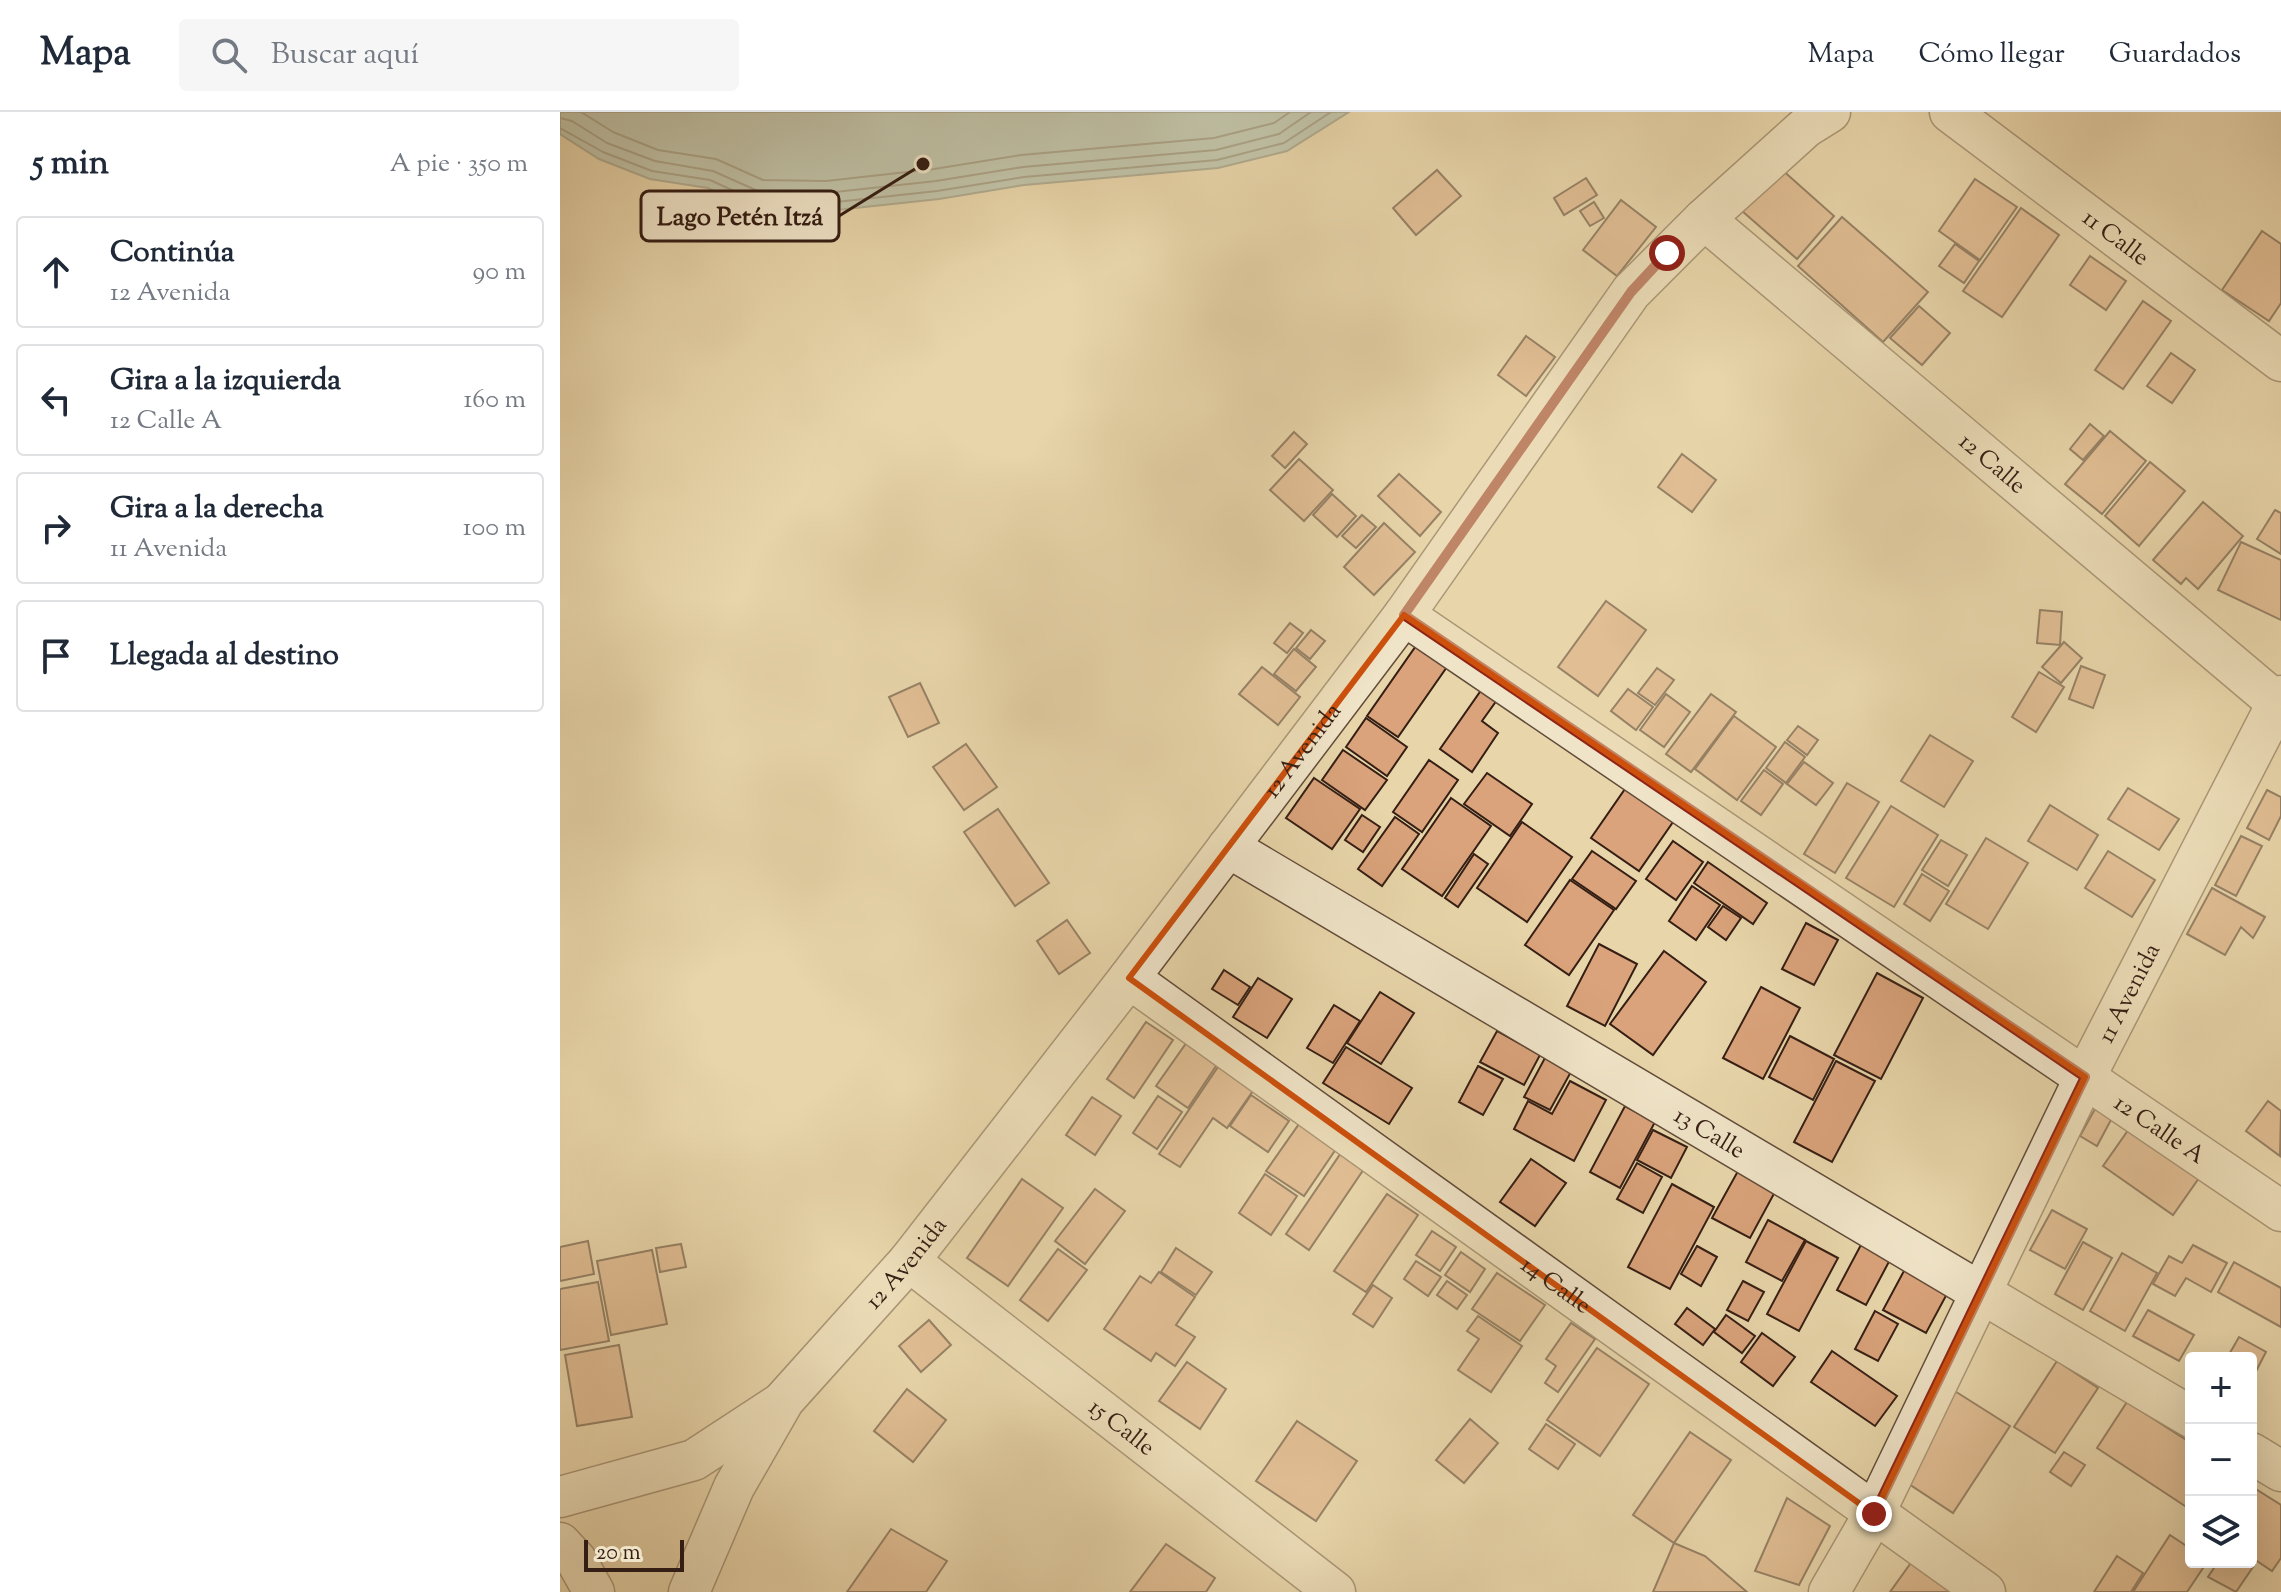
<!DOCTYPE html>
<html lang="es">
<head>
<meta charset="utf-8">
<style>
	:root { --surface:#fff; --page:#f6f6f7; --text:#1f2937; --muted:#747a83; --line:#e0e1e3 }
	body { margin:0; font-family:"Sorts Mill Goudy",serif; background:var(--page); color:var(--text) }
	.controls { position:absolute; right:24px; bottom:24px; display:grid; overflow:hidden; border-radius:8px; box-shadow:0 8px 32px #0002 }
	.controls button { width:72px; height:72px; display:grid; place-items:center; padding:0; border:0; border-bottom:2px solid var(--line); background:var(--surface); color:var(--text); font:40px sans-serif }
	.scale { position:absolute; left:24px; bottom:20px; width:100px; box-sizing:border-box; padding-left:8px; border:4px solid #351e14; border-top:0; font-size:22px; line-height:28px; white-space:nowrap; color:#351e14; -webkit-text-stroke:6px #f0e4c8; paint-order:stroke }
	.stop { position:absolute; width:24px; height:24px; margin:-18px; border:6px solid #8f2418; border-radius:50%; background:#fff }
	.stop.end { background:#8f2418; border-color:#fff; box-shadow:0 2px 8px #0008 }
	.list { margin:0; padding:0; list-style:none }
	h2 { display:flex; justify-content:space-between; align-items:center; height:104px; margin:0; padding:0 32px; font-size:34px }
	h2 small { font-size:26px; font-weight:400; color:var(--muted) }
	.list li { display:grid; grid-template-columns:52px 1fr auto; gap:24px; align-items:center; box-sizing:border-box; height:112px; margin:0 16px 16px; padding:0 16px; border:2px solid var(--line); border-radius:8px }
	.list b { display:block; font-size:30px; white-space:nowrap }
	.list p { margin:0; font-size:26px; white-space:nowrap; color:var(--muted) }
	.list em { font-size:26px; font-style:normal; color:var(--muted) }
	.icon { flex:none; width:44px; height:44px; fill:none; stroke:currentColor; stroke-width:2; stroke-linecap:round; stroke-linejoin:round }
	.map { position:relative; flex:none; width:1721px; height:1480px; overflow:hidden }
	header { display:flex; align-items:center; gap:48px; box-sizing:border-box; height:112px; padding:0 40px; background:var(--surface); border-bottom:2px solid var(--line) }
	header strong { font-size:38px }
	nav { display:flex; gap:44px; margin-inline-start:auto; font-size:28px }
	.search { width:560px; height:72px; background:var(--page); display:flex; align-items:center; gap:20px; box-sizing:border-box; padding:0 28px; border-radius:8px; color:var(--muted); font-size:30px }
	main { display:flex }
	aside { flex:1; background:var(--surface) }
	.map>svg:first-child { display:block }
</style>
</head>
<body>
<header>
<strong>Mapa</strong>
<div class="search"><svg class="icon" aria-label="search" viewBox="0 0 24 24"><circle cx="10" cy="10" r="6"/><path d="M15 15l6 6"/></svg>Buscar aquí</div>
<nav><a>Mapa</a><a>Cómo llegar</a><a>Guardados</a></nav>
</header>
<main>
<aside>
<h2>5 min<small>A pie · 350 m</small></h2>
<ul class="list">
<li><svg class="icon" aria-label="ahead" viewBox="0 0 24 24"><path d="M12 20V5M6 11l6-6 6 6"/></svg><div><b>Continúa</b><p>12 Avenida</p></div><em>90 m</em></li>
<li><svg class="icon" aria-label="left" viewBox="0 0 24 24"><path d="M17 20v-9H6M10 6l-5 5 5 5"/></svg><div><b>Gira a la izquierda</b><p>12 Calle A</p></div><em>160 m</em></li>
<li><svg class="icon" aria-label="right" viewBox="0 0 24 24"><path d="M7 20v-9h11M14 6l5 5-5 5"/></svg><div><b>Gira a la derecha</b><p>11 Avenida</p></div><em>100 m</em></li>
<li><svg class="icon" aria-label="arrive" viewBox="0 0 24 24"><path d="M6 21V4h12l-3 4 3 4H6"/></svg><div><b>Llegada al destino</b></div></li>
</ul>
</aside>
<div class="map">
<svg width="1721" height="1480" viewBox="0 0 1721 1480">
	<rect width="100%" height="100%" fill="#e8d6aa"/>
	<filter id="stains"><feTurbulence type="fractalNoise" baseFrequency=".0025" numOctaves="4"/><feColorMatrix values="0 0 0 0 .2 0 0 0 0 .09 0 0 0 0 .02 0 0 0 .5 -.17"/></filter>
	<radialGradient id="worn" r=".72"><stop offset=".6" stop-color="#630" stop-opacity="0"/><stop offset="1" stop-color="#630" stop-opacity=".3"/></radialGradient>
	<polygon fill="#99b7b1" stroke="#717a72" stroke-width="2" points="0,0 789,0 727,39 658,56 464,73 379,87 267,99 196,99 148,76 90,67 39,47 0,22"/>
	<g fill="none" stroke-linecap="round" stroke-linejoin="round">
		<g stroke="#676a62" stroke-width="2">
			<polyline points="21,0 53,20 98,38 156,47 203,68 266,69 374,57 461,43 654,26 714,11 730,0"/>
			<polyline points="0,6 12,9 47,31 95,49 153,59 200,80 266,81 376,69 463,55 656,38 719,22 751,0"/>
			<polyline points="0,16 43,40 92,59 150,68 198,90 267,91 377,79 464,65 657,48 724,31 771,0"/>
		</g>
	</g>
	<g fill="#daa37b" stroke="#351e14" stroke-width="2">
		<polygon points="1220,56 1274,104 1237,147 1182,99"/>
		<polygon points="877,58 901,84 856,123 833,96"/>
		<polygon points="1026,66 1037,83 1004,103 994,86"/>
		<polygon points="1415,67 1457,95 1420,148 1379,119"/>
		<polygon points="1061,88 1096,115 1057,164 1023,138"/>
		<polygon points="1034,90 1044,106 1030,114 1020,99"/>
		<polygon points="1461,96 1499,123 1442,205 1403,179"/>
		<polygon points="1282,105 1368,180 1323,230 1238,154"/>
		<polygon points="1702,119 1721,132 1721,191 1709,209 1662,178"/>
		<polygon points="1395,132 1419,149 1404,171 1379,154"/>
		<polygon points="1530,144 1566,169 1546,198 1510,173"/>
		<polygon points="1583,189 1611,209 1563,277 1535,258"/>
		<polygon points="1359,194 1390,221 1362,253 1330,226"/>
		<polygon points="966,224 995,245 966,284 938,263"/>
		<polygon points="1611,241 1635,258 1612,291 1587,274"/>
		<polygon points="1530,312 1544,324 1523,348 1510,337"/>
		<polygon points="1550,319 1586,349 1542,402 1505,372"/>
		<polygon points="734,320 747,332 725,356 712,344"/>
		<polygon points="1122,342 1156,368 1132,400 1098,375"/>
		<polygon points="739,347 773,378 744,409 710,378"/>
		<polygon points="1590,350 1625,379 1579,434 1545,404"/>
		<polygon points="839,362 881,400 860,424 818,384"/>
		<polygon points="772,382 796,404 777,425 753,403"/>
		<polygon points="1643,390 1683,424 1638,477 1626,466 1621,472 1593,448"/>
		<polygon points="1715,398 1721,401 1721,442 1697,427"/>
		<polygon points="802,403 816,415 796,436 782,424"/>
		<polygon points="824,411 855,440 814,483 784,455"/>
		<polygon points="1681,430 1721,448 1721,508 1658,478"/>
		<polygon points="1046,489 1086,518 1038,584 998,555"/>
		<polygon points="1480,498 1502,500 1500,533 1477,531"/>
		<polygon points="730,511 743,521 727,541 714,531"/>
		<polygon points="751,518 765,529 750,547 736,536"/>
		<polygon points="1504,530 1522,546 1501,571 1482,555"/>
		<polygon points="858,531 889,552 838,625 807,604"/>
		<polygon points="734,537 756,555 736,579 714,562"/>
		<polygon points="1521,554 1545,563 1533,596 1509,587"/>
		<polygon points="702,555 740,585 718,613 679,582"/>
		<polygon points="1097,556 1114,568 1095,593 1078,581"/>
		<polygon points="1479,560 1504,575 1476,620 1452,605"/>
		<polygon points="360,571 379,611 348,625 329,585"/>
		<polygon points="922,577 937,588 922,609 938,621 912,660 880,637"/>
		<polygon points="1068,577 1093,595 1076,618 1051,599"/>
		<polygon points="1106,582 1130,600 1104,635 1080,618"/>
		<polygon points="1151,582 1176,600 1131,660 1106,642"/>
		<polygon points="1174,604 1216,635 1177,688 1135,657"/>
		<polygon points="806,606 847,635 827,664 786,635"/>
		<polygon points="1238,614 1258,628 1247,643 1227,628"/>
		<polygon points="1370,623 1413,649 1384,695 1341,669"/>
		<polygon points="1225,630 1245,645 1226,671 1206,656"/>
		<polygon points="406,632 437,675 404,698 373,655"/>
		<polygon points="783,638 827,668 805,698 762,668"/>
		<polygon points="869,648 898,668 862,720 833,700"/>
		<polygon points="1244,650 1273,671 1256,693 1227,672"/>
		<polygon points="1204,658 1223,672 1201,703 1181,689"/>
		<polygon points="927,661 972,692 950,724 904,692"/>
		<polygon points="754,666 800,697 772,737 726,706"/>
		<polygon points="1287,671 1319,690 1275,761 1244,742"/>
		<polygon points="1568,676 1619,707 1599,738 1548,707"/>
		<polygon points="1065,677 1113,710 1079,759 1031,726"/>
		<polygon points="1707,678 1721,685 1721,704 1709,728 1687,716"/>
		<polygon points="891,686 931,714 882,784 842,757"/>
		<polygon points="1490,693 1538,723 1517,758 1468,729"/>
		<polygon points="1331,694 1378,723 1334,795 1286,766"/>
		<polygon points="438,697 489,771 455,794 404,720"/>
		<polygon points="802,703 820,715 803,740 785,728"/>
		<polygon points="835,705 859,722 822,774 798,757"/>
		<polygon points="962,710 1012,745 967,810 917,776"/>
		<polygon points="1681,724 1702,734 1676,784 1655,773"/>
		<polygon points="1426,726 1468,751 1428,817 1386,792"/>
		<polygon points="1381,728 1407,743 1388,774 1362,758"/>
		<polygon points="1113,729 1143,750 1116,788 1086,767"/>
		<polygon points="1032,739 1076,769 1056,797 1012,767"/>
		<polygon points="1548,739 1595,768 1572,805 1525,776"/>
		<polygon points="914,742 928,752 898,795 885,786"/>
		<polygon points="1148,750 1207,791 1193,812 1134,771"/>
		<polygon points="1362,762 1389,779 1370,809 1344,792"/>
		<polygon points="1010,768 1054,798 1009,863 965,833"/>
		<polygon points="1132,774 1160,793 1136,828 1109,809"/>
		<polygon points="1652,776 1705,805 1693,826 1681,815 1665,843 1627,822"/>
		<polygon points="1163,794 1181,806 1166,828 1148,815"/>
		<polygon points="507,808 530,841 499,862 477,829"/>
		<polygon points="1246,811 1278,828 1254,873 1222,857"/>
		<polygon points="1039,832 1077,852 1045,914 1007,894"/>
		<polygon points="1104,839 1146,870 1093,943 1050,912"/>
		<polygon points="664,858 690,875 678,893 652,877"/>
		<polygon points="1317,861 1363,886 1321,967 1274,943"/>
		<polygon points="698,866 732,887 707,926 673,905"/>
		<polygon points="1201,875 1240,896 1203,967 1163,946"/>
		<polygon points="820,880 854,901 821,952 787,931"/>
		<polygon points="774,893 800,909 773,951 747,936"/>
		<polygon points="586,910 613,928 574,986 547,967"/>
		<polygon points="937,919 980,943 964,973 920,950"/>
		<polygon points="1230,924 1274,947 1253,988 1209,965"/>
		<polygon points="627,930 658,951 628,996 596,974"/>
		<polygon points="786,935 852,976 829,1012 763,971"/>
		<polygon points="986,944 1012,958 990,998 964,985"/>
		<polygon points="1276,949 1315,969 1272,1050 1234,1030"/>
		<polygon points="660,952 695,976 667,1016 653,1006 620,1055 599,1042"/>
		<polygon points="918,954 943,967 923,1003 899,990"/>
		<polygon points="1010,969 1046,988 1014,1049 954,1017 968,989 992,1002"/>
		<polygon points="691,983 729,1009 708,1040 670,1014"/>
		<polygon points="598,984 622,1000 597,1037 573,1021"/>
		<polygon points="532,985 561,1004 535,1043 506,1023"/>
		<polygon points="1708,989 1721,999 1720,1044 1686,1019"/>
		<polygon points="1065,994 1095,1010 1060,1076 1030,1060"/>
		<polygon points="1535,997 1552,1006 1537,1034 1520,1024"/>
		<polygon points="739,1012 776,1037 744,1084 706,1059"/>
		<polygon points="1569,1017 1639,1066 1613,1103 1543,1054"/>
		<polygon points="1093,1018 1127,1035 1111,1066 1077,1048"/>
		<polygon points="785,1035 808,1051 749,1138 726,1122"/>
		<polygon points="971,1047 1006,1071 975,1114 940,1090"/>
		<polygon points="1077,1051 1102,1065 1083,1101 1057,1087"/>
		<polygon points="1178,1059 1216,1078 1190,1126 1152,1106"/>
		<polygon points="705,1062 737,1084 711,1123 679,1101"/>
		<polygon points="462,1067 503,1096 448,1174 407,1146"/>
		<polygon points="1112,1072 1154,1095 1110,1177 1068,1155"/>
		<polygon points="535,1077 565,1099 525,1152 495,1129"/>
		<polygon points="827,1082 858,1103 806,1180 774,1159"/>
		<polygon points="1492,1098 1527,1117 1505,1157 1470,1138"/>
		<polygon points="1208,1108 1245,1128 1222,1169 1186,1150"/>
		<polygon points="872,1119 896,1135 880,1159 856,1143"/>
		<polygon points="28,1129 34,1162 0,1169 0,1135"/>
		<polygon points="1246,1129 1278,1146 1239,1219 1207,1202"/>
		<polygon points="1303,1129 1332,1144 1306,1193 1277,1178"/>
		<polygon points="1523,1130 1552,1146 1523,1198 1495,1182"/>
		<polygon points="121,1132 126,1155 100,1160 96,1136"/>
		<polygon points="1633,1133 1667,1151 1651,1180 1626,1166 1615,1184 1593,1172 1609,1144 1622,1151"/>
		<polygon points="1137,1134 1157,1145 1141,1174 1121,1162"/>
		<polygon points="616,1136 652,1160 636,1183 601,1160"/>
		<polygon points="498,1137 527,1158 488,1209 460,1188"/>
		<polygon points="92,1138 107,1212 51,1223 37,1149"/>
		<polygon points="901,1140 925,1157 910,1180 885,1163"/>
		<polygon points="1562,1141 1597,1161 1565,1219 1530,1199"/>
		<polygon points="856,1149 881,1165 868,1184 844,1167"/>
		<polygon points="1674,1150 1721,1176 1721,1215 1658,1180"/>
		<polygon points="1345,1157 1388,1180 1366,1221 1323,1198"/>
		<polygon points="599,1160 635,1185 616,1213 635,1225 615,1254 596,1241 591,1249 544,1217 580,1164 591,1171"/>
		<polygon points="937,1161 985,1193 960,1229 912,1197"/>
		<polygon points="887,1169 907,1183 897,1197 877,1183"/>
		<polygon points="1183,1169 1204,1180 1188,1209 1167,1198"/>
		<polygon points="38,1170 49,1229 0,1238 0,1177"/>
		<polygon points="813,1173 832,1186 813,1215 793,1202"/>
		<polygon points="1127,1196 1155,1217 1143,1233 1115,1212"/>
		<polygon points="1588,1198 1634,1223 1619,1249 1573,1224"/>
		<polygon points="1315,1199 1338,1212 1318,1249 1295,1237"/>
		<polygon points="1166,1203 1195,1224 1182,1241 1154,1220"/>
		<polygon points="918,1204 962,1234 931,1280 898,1258 919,1227 907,1219"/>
		<polygon points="369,1208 391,1233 361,1260 339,1234"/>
		<polygon points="1011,1211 1035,1227 998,1280 985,1271 996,1254 986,1247"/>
		<polygon points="1202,1221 1235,1245 1213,1274 1181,1250"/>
		<polygon points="1679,1225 1706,1240 1691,1269 1691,1246 1667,1246"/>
		<polygon points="59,1233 72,1305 17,1314 5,1243"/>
		<polygon points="1037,1236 1089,1272 1040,1344 987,1308"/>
		<polygon points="1272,1239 1337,1284 1315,1314 1251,1270"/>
		<polygon points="1497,1249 1538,1276 1495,1341 1454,1315"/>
		<polygon points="627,1250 666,1277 640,1317 599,1289"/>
		<polygon points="1390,1276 1450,1314 1393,1401 1349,1372"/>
		<polygon points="347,1277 386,1308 353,1350 314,1319"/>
		<polygon points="1567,1290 1631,1331 1631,1398 1537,1336"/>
		<polygon points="910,1307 938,1331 904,1371 876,1348"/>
		<polygon points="737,1309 797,1349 756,1409 696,1369"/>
		<polygon points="986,1312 1015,1332 998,1357 969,1337"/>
		<polygon points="1130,1320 1171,1348 1114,1431 1073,1403"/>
		<polygon points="1504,1340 1525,1353 1511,1374 1490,1360"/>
		<polygon points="1691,1374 1721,1393 1721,1446 1712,1459 1691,1445"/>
		<polygon points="1227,1386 1270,1414 1239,1473 1195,1459"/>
		<polygon points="331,1417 387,1449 366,1480 287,1480"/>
		<polygon points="1610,1423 1631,1437 1631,1450 1647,1450 1627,1480 1573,1480"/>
		<polygon points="1114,1431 1145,1444 1187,1480 1093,1480"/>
		<polygon points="606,1432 655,1466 646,1480 570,1480"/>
		<polygon points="1557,1444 1583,1461 1571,1480 1534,1480"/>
		<polygon points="1353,1448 1398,1480 1330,1480"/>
		<polygon points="1691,1449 1695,1452 1676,1480 1648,1465 1658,1450"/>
	</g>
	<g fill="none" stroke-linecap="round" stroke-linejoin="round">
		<defs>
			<g id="minor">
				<path id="s1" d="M1390,0L1721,249"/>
				<path id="s2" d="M1144,107L1721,594"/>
				<path id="s3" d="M844,503L1721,1099"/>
				<path id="s4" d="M668,735L1631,1305"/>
				<path id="s5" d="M569,866L1425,1480"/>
				<path id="s6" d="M349,1149L775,1480"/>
				<polyline points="1691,1341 1721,1359"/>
				<polyline points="0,1385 134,1348 218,1293"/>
				<polyline points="0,1431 16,1448 34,1480"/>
				<path id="s7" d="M129,1480L174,1375L224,1288L349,1149L569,866L844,503L1071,180L1144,107L1246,15L1270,0"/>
				<path id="s8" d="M1269,1480L1314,1402L1525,965L1721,584"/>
			</g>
		</defs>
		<use href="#minor" stroke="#624c3a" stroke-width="43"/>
		<use href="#minor" stroke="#f0e4c8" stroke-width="40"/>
	</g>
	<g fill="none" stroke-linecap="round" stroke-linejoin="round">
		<polyline stroke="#8f2418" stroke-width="10" points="1107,141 1071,180 844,503 1525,965 1314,1402"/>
	</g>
	<path d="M0 0H1721V1480H0ZM844,503L1525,965L1314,1402L569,866Z" fill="#e8d6aa" fill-opacity=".55" fill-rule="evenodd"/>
	<path fill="none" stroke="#cd500d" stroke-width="6" stroke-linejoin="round" d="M844,503L1525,965L1314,1402L569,866Z"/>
	<g text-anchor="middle" stroke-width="6" stroke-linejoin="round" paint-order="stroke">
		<g font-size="24" fill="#351e14" stroke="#f0e4c8">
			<text dy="8" stroke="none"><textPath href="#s1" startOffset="208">11 Calle</textPath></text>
			<text dy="8" stroke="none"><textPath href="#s2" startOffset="378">12 Calle</textPath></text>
			<text dy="8" stroke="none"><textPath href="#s7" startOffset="1046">12 Avenida</textPath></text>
			<text dy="8" stroke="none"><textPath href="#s8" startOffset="670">11 Avenida</textPath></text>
			<text dy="8" stroke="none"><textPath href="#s3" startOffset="914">12 Calle A</textPath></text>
			<text dy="8" stroke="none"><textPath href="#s4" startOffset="560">13 Calle</textPath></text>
			<text dy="8" stroke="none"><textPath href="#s7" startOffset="398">12 Avenida</textPath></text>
			<text dy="8" stroke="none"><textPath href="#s5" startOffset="526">14 Calle</textPath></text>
			<text dy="8" stroke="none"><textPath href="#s6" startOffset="270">15 Calle</textPath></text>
		</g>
	</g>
	<path fill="none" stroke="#351e14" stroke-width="3" d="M363 52L279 104"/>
	<circle fill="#351e14" stroke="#f0e4c8" stroke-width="3" cx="363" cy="52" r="8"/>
	<rect fill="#f0e4c8" stroke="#351e14" stroke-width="3" x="81" y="79" width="198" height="50" rx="8"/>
	<g font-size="26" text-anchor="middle" font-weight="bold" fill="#351e14">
		<text x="180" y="113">Lago Petén Itzá</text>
	</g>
	<rect width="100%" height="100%" filter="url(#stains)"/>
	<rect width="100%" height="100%" fill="url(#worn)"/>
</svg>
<div class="controls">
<button>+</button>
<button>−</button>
<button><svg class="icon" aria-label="layers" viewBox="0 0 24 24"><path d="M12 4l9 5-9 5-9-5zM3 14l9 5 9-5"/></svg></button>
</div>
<div class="scale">20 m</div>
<div class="stop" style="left:1107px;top:141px"></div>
<div class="stop end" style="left:1314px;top:1402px"></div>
</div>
</main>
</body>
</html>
